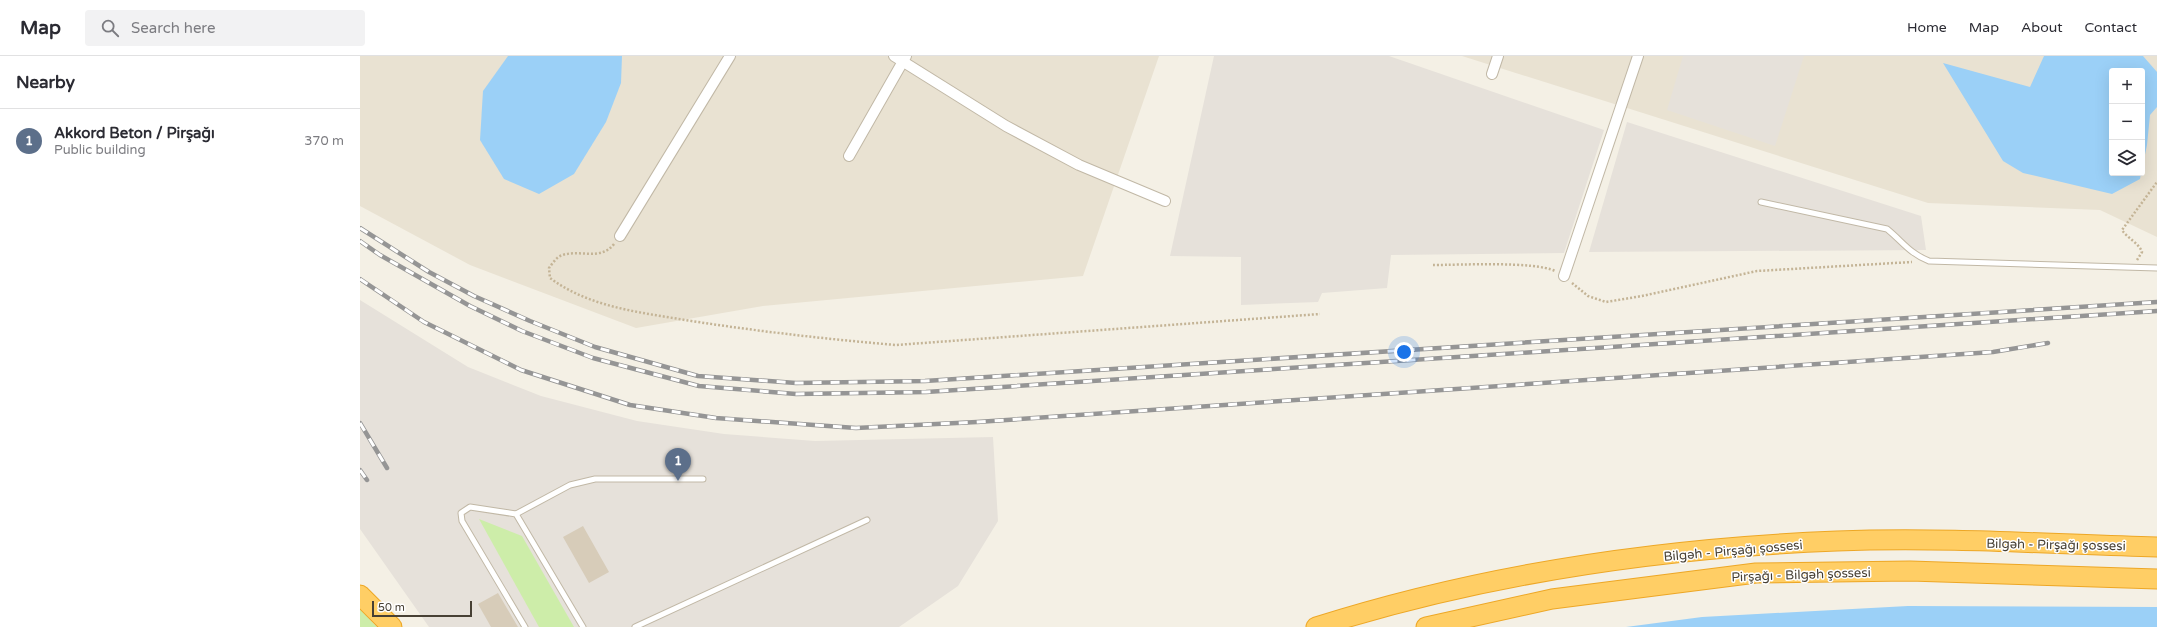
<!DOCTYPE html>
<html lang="en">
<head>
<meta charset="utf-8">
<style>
	:root { --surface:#fff; --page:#f2f2f3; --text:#2b2b33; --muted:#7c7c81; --line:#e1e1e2; --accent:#ff3911 }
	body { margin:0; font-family:"Varela Round",sans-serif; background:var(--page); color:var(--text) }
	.controls { position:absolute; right:12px; top:12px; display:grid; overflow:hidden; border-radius:4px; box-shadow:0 4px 16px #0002 }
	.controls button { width:36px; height:36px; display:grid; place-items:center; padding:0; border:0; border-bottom:1px solid var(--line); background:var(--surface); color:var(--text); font:20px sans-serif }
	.scale { position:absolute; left:12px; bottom:10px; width:100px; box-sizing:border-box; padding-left:4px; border:2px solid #474034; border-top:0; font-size:11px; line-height:14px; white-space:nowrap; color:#474034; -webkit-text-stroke:3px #fff; paint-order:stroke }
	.you { position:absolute; left:1044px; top:296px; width:14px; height:14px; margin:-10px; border:3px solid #fff; border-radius:50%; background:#1a73e8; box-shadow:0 0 0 6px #1a73e833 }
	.badge { display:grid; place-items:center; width:26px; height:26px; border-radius:50%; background:var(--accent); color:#fff; font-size:13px; font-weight:700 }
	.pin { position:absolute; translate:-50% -33px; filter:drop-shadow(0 1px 2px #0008) }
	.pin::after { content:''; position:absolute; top:21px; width:14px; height:12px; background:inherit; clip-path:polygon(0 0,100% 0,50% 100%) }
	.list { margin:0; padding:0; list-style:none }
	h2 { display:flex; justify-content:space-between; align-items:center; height:52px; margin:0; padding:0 16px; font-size:17px }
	h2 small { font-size:13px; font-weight:400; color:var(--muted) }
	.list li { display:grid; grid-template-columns:26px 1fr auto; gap:12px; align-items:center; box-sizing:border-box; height:64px; padding:0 16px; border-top:1px solid var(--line) }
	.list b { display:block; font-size:15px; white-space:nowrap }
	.list p { margin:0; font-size:13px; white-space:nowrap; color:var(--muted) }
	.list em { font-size:13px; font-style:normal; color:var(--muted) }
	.icon { flex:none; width:22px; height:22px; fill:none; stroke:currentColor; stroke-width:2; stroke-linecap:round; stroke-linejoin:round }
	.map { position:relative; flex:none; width:1797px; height:571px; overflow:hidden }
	header { display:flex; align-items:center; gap:24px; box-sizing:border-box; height:56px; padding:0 20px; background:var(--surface); border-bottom:1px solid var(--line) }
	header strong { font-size:19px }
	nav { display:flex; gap:22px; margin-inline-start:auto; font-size:14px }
	.search { width:280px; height:36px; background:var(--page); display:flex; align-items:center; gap:10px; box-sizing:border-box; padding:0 14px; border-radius:4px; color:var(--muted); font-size:15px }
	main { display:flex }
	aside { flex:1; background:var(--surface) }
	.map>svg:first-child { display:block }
</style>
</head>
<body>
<header>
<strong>Map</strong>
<div class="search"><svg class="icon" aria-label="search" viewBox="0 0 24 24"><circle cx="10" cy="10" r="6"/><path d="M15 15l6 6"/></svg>Search here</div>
<nav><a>Home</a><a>Map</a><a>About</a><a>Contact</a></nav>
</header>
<main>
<aside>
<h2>Nearby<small></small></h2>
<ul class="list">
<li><span class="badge" style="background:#5c6f8a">1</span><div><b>Akkord Beton / Pirşağı</b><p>Public building</p></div><em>370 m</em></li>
</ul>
</aside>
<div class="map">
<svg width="1797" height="571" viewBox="0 0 1797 571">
	<rect width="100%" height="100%" fill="#f4f0e5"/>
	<g fill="#e9e2d2" fill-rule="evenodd">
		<polygon points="0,0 799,0 723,220 403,250 276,272 110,209 0,150"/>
		<path d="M1102,0H1797V181L1740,154L1568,147ZM1752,15H1782V117H1752Z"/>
	</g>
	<g fill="#e6e1da">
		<polygon points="854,0 1029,0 1244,74 1204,197 1031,199 1027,232 962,237 958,246 881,249 881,201 810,200"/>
		<polygon points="1323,0 1444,0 1415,90 1307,54"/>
		<polygon points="1267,66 1561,160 1566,194 1229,196"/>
		<polygon points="0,244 108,311 181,340 277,365 364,378 455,385 633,381 638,465 598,530 539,571 69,571 0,473"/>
	</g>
	<g fill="#cdeda9">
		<polygon points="119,463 162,480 214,571 179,571"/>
		<polygon points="0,553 17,571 0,571"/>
	</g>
	<g fill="#9bd0f7">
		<polygon points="148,0 262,0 261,27 246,66 214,118 179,138 144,123 120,84 123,35"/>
		<polygon points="1684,0 1783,0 1797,16 1797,51 1790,59 1787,89 1782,113 1782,15 1752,15 1752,117 1781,117 1780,123 1752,138 1663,117 1643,105 1583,7 1670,31"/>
		<polygon points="1548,550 1797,551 1797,571 1266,571 1342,561"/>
	</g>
	<g fill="#d7ccb9">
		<polygon points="223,470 249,516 229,527 203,481"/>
		<polygon points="138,537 158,571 131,571 118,548"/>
	</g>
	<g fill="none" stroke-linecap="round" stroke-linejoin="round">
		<defs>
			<g id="lane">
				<path d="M1401,146L1527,173C1543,186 1549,197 1569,205L1797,212"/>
				<polyline points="156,458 210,429 235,423 343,423"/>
				<polyline points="165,571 102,465 101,457 110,451 156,458 223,571"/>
				<polyline points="275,571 507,464"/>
			</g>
			<g id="street">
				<polyline points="534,0 646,70 719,109 805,145"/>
				<polyline points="1132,18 1138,0"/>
				<polyline points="489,100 546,0"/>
				<polyline points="260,180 370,0"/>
				<polyline points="1204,220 1278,0"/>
			</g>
			<g id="highway">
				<polyline points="0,539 32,571"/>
				<path d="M956,571C1123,518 1302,492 1477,485C1583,481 1691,488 1797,491"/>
				<polyline points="1066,571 1192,543 1396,517 1550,515 1797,523"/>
			</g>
		</defs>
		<use href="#lane" stroke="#c1b8a6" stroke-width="7"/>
		<use href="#street" stroke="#c1b8a6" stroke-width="12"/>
		<use href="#highway" stroke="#eda726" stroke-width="21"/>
		<g stroke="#c4b496" stroke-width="2.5" stroke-dasharray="2 2" stroke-linecap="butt">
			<path d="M254,188C240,206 218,192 200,200C196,202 192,208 189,212L190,222C229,251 278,256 325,264C395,275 465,283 536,289L960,258"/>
			<path d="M1777,204L1782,196C1779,187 1767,182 1762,174L1797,126"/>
			<path d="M1073,209C1101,209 1174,205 1195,215"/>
			<polyline points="1212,227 1228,240 1246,246 1282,240 1397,215 1552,206"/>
		</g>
		<use href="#lane" stroke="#fff" stroke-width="5"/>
		<use href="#street" stroke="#fff" stroke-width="10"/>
		<use href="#highway" stroke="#ffce65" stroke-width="19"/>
		<defs>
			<g id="rail">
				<polyline points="0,172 69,216 114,240 170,265 235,291 338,320 436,327 565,325 1797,246"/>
				<polyline points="0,185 20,199 110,250 162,275 233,302 339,330 436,338 566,336 1797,255"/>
				<polyline points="0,223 64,266 161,314 270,349 356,362 496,372 617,366 1633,296 1688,287"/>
				<polyline points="0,367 27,412"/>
				<polyline points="0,414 7,424"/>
			</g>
		</defs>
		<use href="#rail" stroke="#959595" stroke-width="4.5"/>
		<use href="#rail" stroke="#fff" stroke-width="3" stroke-dasharray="9" stroke-linecap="butt"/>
	</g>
	<g text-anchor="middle" stroke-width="3" stroke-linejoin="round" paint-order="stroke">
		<g font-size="13" fill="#474034" stroke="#fff">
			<text transform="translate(1696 488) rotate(1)" y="5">Bilgəh - Pirşağı şossesi</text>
			<text transform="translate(1373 494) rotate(-5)" y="5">Bilgəh - Pirşağı şossesi</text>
			<text transform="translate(1441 518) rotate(-2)" y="5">Pirşağı - Bilgəh şossesi</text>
		</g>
	</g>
</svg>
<div class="controls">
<button>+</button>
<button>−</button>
<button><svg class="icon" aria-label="layers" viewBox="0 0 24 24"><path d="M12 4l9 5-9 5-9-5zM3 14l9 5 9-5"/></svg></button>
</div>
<div class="scale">50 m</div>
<div class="you"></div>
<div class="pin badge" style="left:318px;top:425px;background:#5c6f8a">1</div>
</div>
</main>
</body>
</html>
